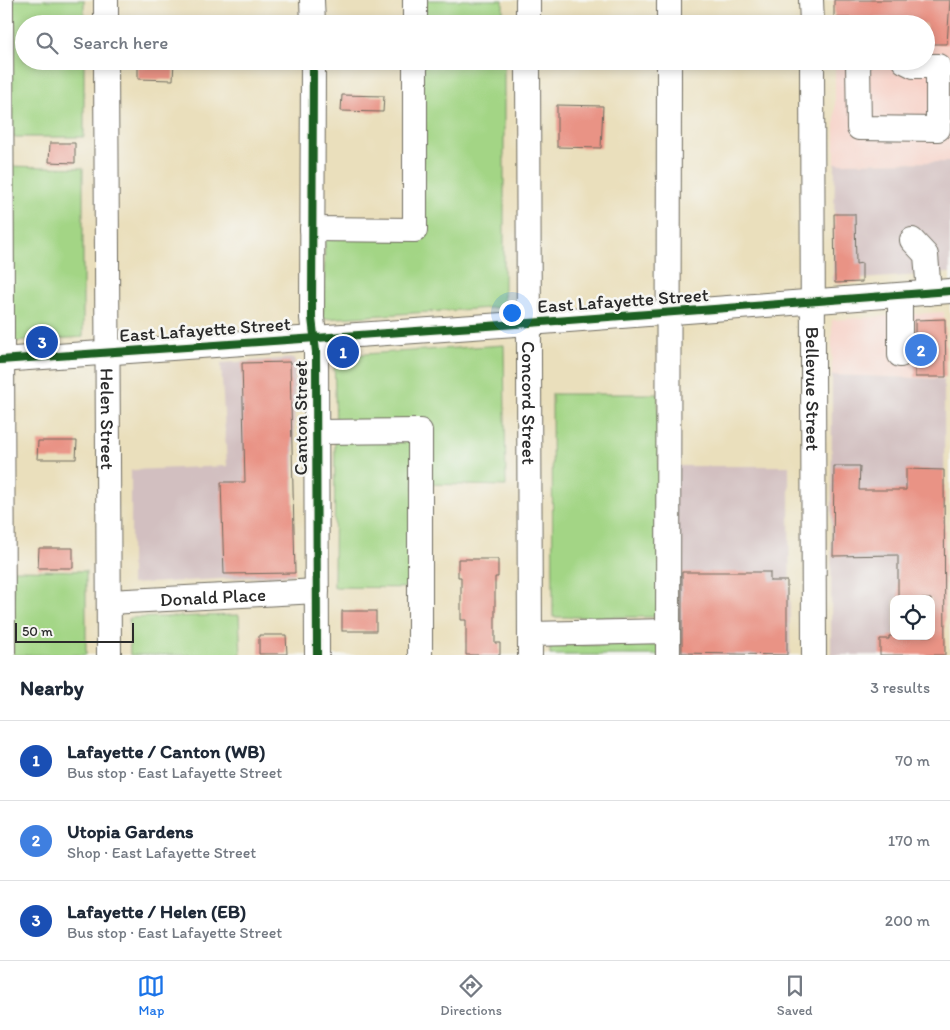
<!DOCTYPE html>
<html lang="en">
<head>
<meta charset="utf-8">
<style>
	:root { --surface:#fff; --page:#f6f6f7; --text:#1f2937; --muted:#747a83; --line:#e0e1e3; --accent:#1a73e8 }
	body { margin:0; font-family:Itim,sans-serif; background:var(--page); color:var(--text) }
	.controls { position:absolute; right:15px; bottom:15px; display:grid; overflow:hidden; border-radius:10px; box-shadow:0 2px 8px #0003 }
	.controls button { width:45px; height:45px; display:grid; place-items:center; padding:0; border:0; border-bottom:1px solid var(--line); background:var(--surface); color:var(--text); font:25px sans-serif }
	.scale { position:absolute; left:15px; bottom:12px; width:119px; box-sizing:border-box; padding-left:5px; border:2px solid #2b2b2b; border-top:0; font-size:14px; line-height:18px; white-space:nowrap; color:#2b2b2b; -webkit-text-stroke:4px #f6f6f2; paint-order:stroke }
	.you { position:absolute; left:511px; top:312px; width:18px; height:18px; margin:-12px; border:4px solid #fff; border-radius:50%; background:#1a73e8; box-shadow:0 0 0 8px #1a73e833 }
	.badge { display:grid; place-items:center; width:32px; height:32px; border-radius:50%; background:var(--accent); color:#fff; font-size:16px; font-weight:700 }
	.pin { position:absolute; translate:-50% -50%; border:2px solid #fff; box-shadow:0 1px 5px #0006 }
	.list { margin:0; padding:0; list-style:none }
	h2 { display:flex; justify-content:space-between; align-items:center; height:65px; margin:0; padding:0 20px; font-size:21px }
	h2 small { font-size:16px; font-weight:400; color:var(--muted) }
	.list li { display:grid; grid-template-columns:32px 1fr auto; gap:15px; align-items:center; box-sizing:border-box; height:80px; padding:0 20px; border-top:1px solid var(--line) }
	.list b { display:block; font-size:19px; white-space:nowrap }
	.list p { margin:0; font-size:16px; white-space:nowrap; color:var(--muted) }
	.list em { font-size:16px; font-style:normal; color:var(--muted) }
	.icon { flex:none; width:28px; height:28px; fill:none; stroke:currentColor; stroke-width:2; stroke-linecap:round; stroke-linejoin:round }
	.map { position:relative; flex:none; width:950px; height:655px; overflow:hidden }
	.search { position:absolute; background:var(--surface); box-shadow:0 2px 8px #0003; left:15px; right:15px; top:15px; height:55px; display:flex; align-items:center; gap:12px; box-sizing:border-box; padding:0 18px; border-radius:28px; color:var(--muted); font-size:19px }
	.sheet { height:305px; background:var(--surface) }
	nav { display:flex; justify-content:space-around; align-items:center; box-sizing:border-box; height:70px; border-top:1px solid var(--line); background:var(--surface); font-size:14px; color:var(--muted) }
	nav a { display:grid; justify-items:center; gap:2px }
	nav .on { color:var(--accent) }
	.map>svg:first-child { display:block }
</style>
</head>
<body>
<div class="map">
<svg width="950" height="655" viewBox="0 0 950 655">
	<rect width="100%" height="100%" fill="#f6f6f2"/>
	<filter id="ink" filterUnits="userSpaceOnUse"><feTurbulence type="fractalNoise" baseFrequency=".02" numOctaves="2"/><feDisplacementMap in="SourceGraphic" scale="10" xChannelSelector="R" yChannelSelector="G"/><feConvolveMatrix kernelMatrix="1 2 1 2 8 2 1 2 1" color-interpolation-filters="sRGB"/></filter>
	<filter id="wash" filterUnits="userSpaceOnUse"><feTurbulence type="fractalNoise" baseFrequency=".0096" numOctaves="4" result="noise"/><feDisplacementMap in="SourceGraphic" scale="20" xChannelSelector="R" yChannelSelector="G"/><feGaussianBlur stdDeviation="1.12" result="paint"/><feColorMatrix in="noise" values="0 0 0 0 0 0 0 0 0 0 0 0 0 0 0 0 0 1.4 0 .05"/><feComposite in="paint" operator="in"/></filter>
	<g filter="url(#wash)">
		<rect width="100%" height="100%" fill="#eadfbc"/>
		<g fill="#f7d1c7">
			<polygon points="834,0 950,0 950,162 835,163 835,61 926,61 926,24 835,24"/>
			<polygon points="944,312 944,379 832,375 832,320"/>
		</g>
		<g fill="#d2bfc0" fill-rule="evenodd">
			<polygon points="950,162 950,273 833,281 835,163"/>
			<polygon points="295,358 293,575 131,584 131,470 227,466 221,363"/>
			<path d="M832,375L944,379L945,655H831ZM894,599H931V636H894Z"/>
			<polygon points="674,466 789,466 790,655 677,655"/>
		</g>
		<g fill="#a3d585" stroke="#678058">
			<polygon points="10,0 84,0 84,24 24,24 24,61 84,61 84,137 10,137"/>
			<rect x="421" y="0" width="82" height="24"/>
			<polygon points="422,61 504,61 504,307 323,319 325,234 423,233"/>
			<polygon points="8,166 83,168 83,337 12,342"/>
			<polygon points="504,345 506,486 426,484 425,428 336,428 334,356"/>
			<polygon points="552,394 658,394 660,617 553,617"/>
			<polygon points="335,439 414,440 413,588 334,587"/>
			<polygon points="13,570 86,571 86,655 13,655"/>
			<polygon points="239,615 241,655 130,655 129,618"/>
			<rect x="550" y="645" width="110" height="10"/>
		</g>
		<g id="blocks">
			<g fill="#e99385">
				<polygon points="834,0 950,0 947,44 926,44 926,24 913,24 913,18 834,18"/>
				<polygon points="138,61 174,61 173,80 138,79"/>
				<polygon points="342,95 384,96 383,112 341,111"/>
				<polygon points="557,105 603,106 601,148 557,147"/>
				<polygon points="50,143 75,143 75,163 49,162"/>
				<polygon points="834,214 855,214 856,264 862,263 862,282 835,283"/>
				<polygon points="945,319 946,377 915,377 915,320"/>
				<polygon points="290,362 295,573 224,574 221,482 245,482 242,363"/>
				<polygon points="38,441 77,441 76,459 37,459"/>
				<polygon points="834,466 860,466 859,490 906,490 906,469 944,470 945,655 880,655 880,639 889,639 889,636 931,636 931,599 898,599 898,555 833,556"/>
				<polygon points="39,548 73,548 73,568 38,568"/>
				<polygon points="458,559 498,559 498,577 495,577 495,643 500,643 500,655 466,655 466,620 461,620 461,577 458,577"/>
				<polygon points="682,572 770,572 770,581 787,581 787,655 682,653"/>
				<rect x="342" y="611" width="34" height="20"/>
				<polygon points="259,635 286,635 287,654 259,654"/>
			</g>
		</g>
	</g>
	<g filter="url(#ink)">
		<use href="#blocks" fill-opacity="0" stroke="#6e6a5e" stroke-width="1"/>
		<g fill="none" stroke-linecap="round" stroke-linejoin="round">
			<defs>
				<g id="minor">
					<polyline points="1,0 3,655"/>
					<polyline points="106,0 106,24"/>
					<polyline points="312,0 313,24"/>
					<polyline points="415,0 415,24"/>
					<polyline points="528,0 528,24"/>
					<polyline points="811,0 812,24"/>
					<polyline points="669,24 669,0"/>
					<path id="s1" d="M106,61L109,655"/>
					<polyline points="313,61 312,318 316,352 317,655"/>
					<path id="s2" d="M528,61L530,655"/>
					<path id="s3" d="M812,61L814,655"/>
					<polyline points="858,61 859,128 938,129 938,66 914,66 904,61"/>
					<polyline points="312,229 415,230 415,61"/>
					<polyline points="912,240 926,255 929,293"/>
					<polyline points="900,295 900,355"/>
					<polyline points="0,360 529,323 950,291"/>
					<polyline points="316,432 420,431 420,655"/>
					<path id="s4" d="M109,602L317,591"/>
					<polyline points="530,634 668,631"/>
					<polyline points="668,655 669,61"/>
				</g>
			</defs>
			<use href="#minor" stroke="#6e6a5e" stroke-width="26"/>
			<use href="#minor" stroke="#fff" stroke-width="24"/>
			<defs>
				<g id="cycleway">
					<polyline points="313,61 312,318 316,352 317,655"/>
					<polyline points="0,360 529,323 950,291"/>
				</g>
			</defs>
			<use href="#cycleway" stroke="#f6f6f2" stroke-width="11"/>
			<use href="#cycleway" stroke="#1b5e20" stroke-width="8"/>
		</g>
	</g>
	<g text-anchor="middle" stroke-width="5" stroke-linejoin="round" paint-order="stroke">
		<g font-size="19" fill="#2b2b2b" stroke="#f6f6f2">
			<text transform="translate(623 300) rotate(-4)" y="7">East Lafayette Street</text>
			<text transform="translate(205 329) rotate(-4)" y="7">East Lafayette Street</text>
			<text dy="7" stroke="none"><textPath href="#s3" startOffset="328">Bellevue Street</textPath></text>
			<text dy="7" stroke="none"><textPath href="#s2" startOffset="342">Concord Street</textPath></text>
			<text dy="7" stroke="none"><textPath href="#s1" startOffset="358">Helen Street</textPath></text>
			<text transform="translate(300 418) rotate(-90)" y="7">Canton Street</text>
			<text dy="7" stroke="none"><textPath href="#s4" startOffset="104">Donald Place</textPath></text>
		</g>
	</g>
</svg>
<div class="controls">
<button><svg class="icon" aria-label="locate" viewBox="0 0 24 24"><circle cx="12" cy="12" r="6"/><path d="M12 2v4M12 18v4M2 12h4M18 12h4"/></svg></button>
</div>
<div class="scale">50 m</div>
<div class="you"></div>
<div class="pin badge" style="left:343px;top:352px;background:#1a4fb4">1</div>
<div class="pin badge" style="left:921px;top:350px;background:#3f7fe0">2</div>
<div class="pin badge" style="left:42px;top:342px;background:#1a4fb4">3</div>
<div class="search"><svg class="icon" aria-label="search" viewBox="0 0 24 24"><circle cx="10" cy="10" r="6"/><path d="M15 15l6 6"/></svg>Search here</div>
</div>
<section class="sheet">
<h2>Nearby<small>3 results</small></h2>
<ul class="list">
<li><span class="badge" style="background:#1a4fb4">1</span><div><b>Lafayette / Canton (WB)</b><p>Bus stop · East Lafayette Street</p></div><em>70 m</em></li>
<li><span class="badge" style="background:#3f7fe0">2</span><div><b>Utopia Gardens</b><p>Shop · East Lafayette Street</p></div><em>170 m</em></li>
<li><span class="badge" style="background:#1a4fb4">3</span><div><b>Lafayette / Helen (EB)</b><p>Bus stop · East Lafayette Street</p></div><em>200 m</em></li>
</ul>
</section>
<nav>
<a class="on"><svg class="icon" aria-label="map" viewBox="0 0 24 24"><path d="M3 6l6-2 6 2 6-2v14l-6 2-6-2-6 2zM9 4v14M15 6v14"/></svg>Map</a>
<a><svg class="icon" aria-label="directions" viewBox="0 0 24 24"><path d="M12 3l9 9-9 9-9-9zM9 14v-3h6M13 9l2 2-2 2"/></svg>Directions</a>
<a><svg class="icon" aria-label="saved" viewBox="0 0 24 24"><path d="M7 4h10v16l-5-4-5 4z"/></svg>Saved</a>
</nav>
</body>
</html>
